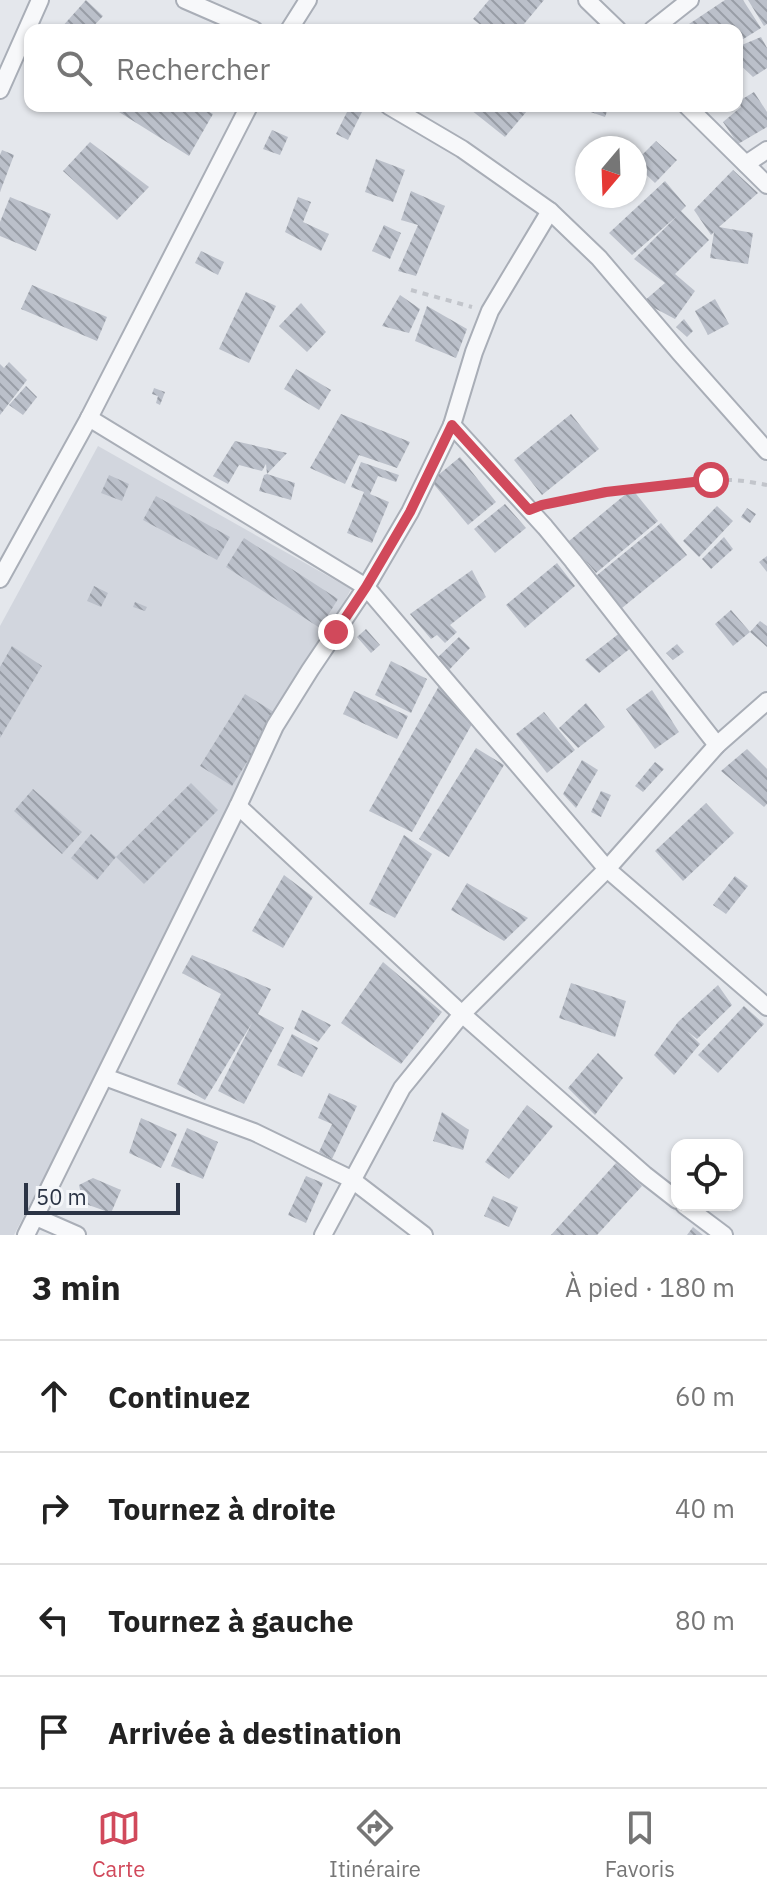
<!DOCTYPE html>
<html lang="fr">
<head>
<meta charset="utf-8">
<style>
	:root { --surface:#fff; --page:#f2f2f2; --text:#222; --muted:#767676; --line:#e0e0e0; --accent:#d1495b }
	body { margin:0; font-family:"IBM Plex Sans",sans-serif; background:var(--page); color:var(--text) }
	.controls { position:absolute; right:24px; bottom:24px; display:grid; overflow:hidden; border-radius:16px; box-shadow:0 2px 6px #0004 }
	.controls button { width:72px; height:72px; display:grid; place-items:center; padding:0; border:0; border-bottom:2px solid var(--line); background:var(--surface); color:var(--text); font:40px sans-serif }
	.compass { position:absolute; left:575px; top:136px; width:72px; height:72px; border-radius:50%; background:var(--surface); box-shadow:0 2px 6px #0004; rotate:199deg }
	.scale { position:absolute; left:24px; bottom:20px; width:156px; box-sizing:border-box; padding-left:8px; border:4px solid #2b3445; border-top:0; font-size:22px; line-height:28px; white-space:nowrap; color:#2b3445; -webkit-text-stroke:6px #f4f6f9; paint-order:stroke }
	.stop { position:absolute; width:24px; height:24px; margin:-18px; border:6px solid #d1495b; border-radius:50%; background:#fff }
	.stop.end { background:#d1495b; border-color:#fff; box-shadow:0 2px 8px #0008 }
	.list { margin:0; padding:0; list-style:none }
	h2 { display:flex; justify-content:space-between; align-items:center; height:104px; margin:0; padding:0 32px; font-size:34px }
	h2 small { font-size:26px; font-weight:400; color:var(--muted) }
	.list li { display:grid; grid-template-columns:52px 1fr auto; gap:24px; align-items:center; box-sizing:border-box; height:112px; padding:0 32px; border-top:2px solid var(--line) }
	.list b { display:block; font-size:30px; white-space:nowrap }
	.list em { font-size:26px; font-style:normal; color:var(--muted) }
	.icon { flex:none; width:44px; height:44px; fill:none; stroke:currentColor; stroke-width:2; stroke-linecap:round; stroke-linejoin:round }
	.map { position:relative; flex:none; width:767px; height:1235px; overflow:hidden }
	.search { position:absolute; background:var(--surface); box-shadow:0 2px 6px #0004; left:24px; right:24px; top:24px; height:88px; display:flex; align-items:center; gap:20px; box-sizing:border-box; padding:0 28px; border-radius:16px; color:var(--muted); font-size:30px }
	.sheet { height:552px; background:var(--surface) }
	nav { display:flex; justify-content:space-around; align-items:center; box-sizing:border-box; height:112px; border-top:2px solid var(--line); background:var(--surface); font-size:22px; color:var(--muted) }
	nav a { display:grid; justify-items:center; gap:4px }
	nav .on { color:var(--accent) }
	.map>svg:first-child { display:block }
</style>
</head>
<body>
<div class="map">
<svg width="767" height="1235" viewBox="0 0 767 1235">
	<defs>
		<pattern id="building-back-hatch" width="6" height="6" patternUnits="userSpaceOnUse" patternTransform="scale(2)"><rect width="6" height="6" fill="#bbc0ca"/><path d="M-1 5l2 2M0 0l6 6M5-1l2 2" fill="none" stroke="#989da6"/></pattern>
	</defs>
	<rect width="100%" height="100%" fill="#e4e7ec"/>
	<polygon fill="#d2d6de" points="98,446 351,589 14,1235 0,1235 0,626"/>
	<g fill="url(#building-back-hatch)">
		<polygon points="86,0 103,16 90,30 63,30 61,28"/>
		<polygon points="489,0 544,0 519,30 487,30 473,19"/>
		<polygon points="725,0 743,0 761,28 737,43 737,30 685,30 683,28"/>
		<polygon points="748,0 767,0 767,24 764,26"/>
		<polygon points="761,37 767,48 767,68 753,77 737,62 737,47"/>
		<polygon points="754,92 767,112 767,127 738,144 723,122 741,107 739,101"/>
		<polygon points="122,106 198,106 213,114 189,156 119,112"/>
		<polygon points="350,106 365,106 348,140 336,134"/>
		<polygon points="466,106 521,106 527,111 505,137"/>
		<polygon points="583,106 609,106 605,117 582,109"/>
		<polygon points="272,130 288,137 280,155 263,149"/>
		<polygon points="656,141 677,160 655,183 635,164 635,162"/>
		<polygon points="90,142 149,187 117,220 63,171"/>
		<polygon points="2,150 14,155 0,192 0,155"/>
		<polygon points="376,159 405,170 393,202 365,192"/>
		<polygon points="733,170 758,193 719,227 753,233 748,264 710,258 714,232 711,235 694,210"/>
		<polygon points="665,181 686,206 681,211 709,240 675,274 695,291 675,319 643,302 665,283 634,259 677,216 632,255 609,233"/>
		<polygon points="411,191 445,206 416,276 398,271 418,225 401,220"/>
		<polygon points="10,197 51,214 36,251 0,236 0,222"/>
		<polygon points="298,197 311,202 303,222 329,234 321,251 285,232"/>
		<polygon points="384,225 401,233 390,259 372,251"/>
		<polygon points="201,251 224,262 218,275 195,263"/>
		<polygon points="32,285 107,317 97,341 21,309"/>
		<polygon points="246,292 276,306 249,363 219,349"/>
		<polygon points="400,295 420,309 409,333 382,326"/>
		<polygon points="715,299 729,324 708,335 695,311"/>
		<polygon points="301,303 326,332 307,352 279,326"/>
		<polygon points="427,306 467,329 456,358 415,341"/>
		<polygon points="684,319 693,331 687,337 676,327"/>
		<polygon points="9,362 27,380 0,415 0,364 4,368"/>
		<polygon points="296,369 331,390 319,410 284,389"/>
		<polygon points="26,386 37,397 23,415 9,405"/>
		<polygon points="154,388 165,392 160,405 156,403 158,396 152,394"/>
		<polygon points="341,414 410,442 397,468 359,455 345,484 310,468"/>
		<polygon points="571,414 599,449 542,495 514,460"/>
		<polygon points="235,441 287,453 267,474 266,464 262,471 239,465 228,484 213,476"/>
		<polygon points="460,457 496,502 468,525 431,481"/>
		<polygon points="361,462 399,475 396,482 378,476 370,494 389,502 372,543 347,533 364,492 351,487"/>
		<polygon points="267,474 295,483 291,500 259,491 264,475"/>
		<polygon points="109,475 129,484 122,501 101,493"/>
		<polygon points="632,489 658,521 596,573 569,541"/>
		<polygon points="156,496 230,537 217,560 143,520"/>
		<polygon points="505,504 526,528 495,553 474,529"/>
		<polygon points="717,506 733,521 699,557 683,541"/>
		<polygon points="747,508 756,514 750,523 741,517"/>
		<polygon points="661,523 687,555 622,608 596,576"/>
		<polygon points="724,537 733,549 711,569 702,559"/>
		<polygon points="244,538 338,599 320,628 226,567"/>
		<polygon points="767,556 767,572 759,562"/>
		<polygon points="557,563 575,586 525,628 506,605"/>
		<polygon points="472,570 486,597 450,625 457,632 445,643 437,635 431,639 410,614"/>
		<polygon points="94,586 108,593 101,607 87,601"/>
		<polygon points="135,602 147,607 145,611 133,607"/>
		<polygon points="731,610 750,632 733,646 715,624"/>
		<polygon points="760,621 767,626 767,647 750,632"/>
		<polygon points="366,629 380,645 371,653 357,637"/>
		<polygon points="621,632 632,647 599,673 585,660"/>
		<polygon points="459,637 470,648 449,670 437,658"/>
		<polygon points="677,644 684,652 673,660 666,653"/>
		<polygon points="12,646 42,666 0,738 0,667"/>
		<polygon points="391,661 427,679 411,713 375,695"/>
		<polygon points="439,686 472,724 412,832 369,811"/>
		<polygon points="652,690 679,732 655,749 626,709"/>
		<polygon points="354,691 408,716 397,739 343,714"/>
		<polygon points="245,694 277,714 232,786 200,766"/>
		<polygon points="586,703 605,727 578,748 559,728"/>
		<polygon points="544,712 575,750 547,773 516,734"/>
		<polygon points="476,748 504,765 449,857 419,839"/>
		<polygon points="747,749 767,769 767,804 764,807 721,771"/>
		<polygon points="582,760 598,770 576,808 563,794"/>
		<polygon points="655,762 664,769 643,792 635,786"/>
		<polygon points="191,783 218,810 144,884 116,857"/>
		<polygon points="33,789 82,832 62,854 14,811"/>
		<polygon points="601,791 611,795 601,817 591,812"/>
		<polygon points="706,803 734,833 683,881 655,851"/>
		<polygon points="91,834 116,857 97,880 71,858"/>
		<polygon points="404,835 432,854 395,918 369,904"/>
		<polygon points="284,875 313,897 283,948 252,931"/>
		<polygon points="735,876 748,886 726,914 713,905"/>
		<polygon points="467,883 528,918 504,941 451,910"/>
		<polygon points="192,955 271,989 258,1014 284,1028 244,1104 218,1091 252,1023 205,1100 177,1084 221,994 182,973"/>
		<polygon points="383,962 442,1012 401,1064 341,1023"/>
		<polygon points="571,983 626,1001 615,1037 559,1018"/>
		<polygon points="718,985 732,1005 697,1039 687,1031 700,1044 674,1075 654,1055 678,1022"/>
		<polygon points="744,1006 764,1024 718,1073 698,1055"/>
		<polygon points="302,1010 331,1025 318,1042 294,1029"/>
		<polygon points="292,1034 318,1048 302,1077 277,1065"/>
		<polygon points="598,1053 623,1078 595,1115 568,1088"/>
		<polygon points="329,1093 357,1106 332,1159 319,1152 332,1124 318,1118"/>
		<polygon points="527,1105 553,1126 509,1179 485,1162"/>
		<polygon points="442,1112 469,1130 463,1150 433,1141"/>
		<polygon points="141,1118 177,1134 161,1168 129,1153"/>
		<polygon points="187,1128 218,1142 203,1179 171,1166"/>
		<polygon points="616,1163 642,1186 597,1235 551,1235"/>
		<polygon points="306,1176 323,1183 306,1223 288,1215"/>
		<polygon points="93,1178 121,1190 111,1213 83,1203 79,1185"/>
		<polygon points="493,1196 518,1207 509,1227 484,1216"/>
		<polygon points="693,1227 703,1235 687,1235"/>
	</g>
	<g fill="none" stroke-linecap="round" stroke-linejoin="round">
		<defs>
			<g id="street">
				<polyline points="185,0 254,30"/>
				<polyline points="587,0 618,30"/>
				<polyline points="289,30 308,0"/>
				<polyline points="652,30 690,0"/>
				<polyline points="0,90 40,0"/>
				<polyline points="389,106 462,149 550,211 599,258 680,353 767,451"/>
				<polyline points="687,106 767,185"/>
				<polyline points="746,164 767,150"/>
				<polyline points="89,418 366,587 607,869 767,1007"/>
				<polyline points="452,425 545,527 573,561 717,745"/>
				<polyline points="0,579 89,418 249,106"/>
				<polyline points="238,806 462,1014 645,1175 677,1200"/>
				<polyline points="105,1077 254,1132 351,1179 424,1235"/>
				<polyline points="684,1205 724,1235"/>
				<polyline points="36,1217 77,1235"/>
				<polyline points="26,1235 238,806 275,726 310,670 366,587 410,512 452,425 474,352 490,311 550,211"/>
				<polyline points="323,1235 402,1088 462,1014 607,869 717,745 767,701"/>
			</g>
		</defs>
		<use href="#street" stroke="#a9aeb7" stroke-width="20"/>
		<g stroke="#c2c5cb" stroke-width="4" stroke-dasharray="6 6" stroke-linecap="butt">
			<polyline points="411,290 472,307"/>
			<path d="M548,504C605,492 671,478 729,480C742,480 755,483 767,485"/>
		</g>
		<use href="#street" stroke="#f7f8fa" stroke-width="16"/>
	</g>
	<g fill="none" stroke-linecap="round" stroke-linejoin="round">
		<polyline stroke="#d1495b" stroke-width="10" points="336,632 366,587 410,512 452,425 529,510 542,505 606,492 711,480"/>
	</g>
</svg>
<div class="controls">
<button><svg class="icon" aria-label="locate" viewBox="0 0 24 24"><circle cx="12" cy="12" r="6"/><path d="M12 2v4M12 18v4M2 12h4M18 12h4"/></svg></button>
</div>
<svg class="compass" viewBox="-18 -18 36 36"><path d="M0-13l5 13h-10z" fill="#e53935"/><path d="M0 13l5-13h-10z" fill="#767676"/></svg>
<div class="scale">50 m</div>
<div class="stop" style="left:711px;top:480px"></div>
<div class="stop end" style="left:336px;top:632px"></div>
<div class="search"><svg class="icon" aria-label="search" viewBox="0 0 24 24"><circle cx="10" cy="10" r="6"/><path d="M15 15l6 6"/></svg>Rechercher</div>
</div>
<section class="sheet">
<h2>3 min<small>À pied · 180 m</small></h2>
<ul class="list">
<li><svg class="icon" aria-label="ahead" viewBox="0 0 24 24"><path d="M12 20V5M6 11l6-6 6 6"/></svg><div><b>Continuez</b></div><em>60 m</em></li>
<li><svg class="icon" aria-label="right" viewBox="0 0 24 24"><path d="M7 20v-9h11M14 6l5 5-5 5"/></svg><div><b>Tournez à droite</b></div><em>40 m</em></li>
<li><svg class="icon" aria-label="left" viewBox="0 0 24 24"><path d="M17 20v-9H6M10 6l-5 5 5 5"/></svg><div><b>Tournez à gauche</b></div><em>80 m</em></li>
<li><svg class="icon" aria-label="arrive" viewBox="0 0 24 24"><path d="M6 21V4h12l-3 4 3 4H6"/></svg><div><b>Arrivée à destination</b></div></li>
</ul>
</section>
<nav>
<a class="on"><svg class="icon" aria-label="map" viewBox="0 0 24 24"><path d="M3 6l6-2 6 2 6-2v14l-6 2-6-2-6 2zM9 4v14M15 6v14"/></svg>Carte</a>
<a><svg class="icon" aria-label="directions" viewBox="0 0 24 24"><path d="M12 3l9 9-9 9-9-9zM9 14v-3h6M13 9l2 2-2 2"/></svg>Itinéraire</a>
<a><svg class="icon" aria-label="saved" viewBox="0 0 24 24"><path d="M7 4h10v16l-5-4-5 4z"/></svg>Favoris</a>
</nav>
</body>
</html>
